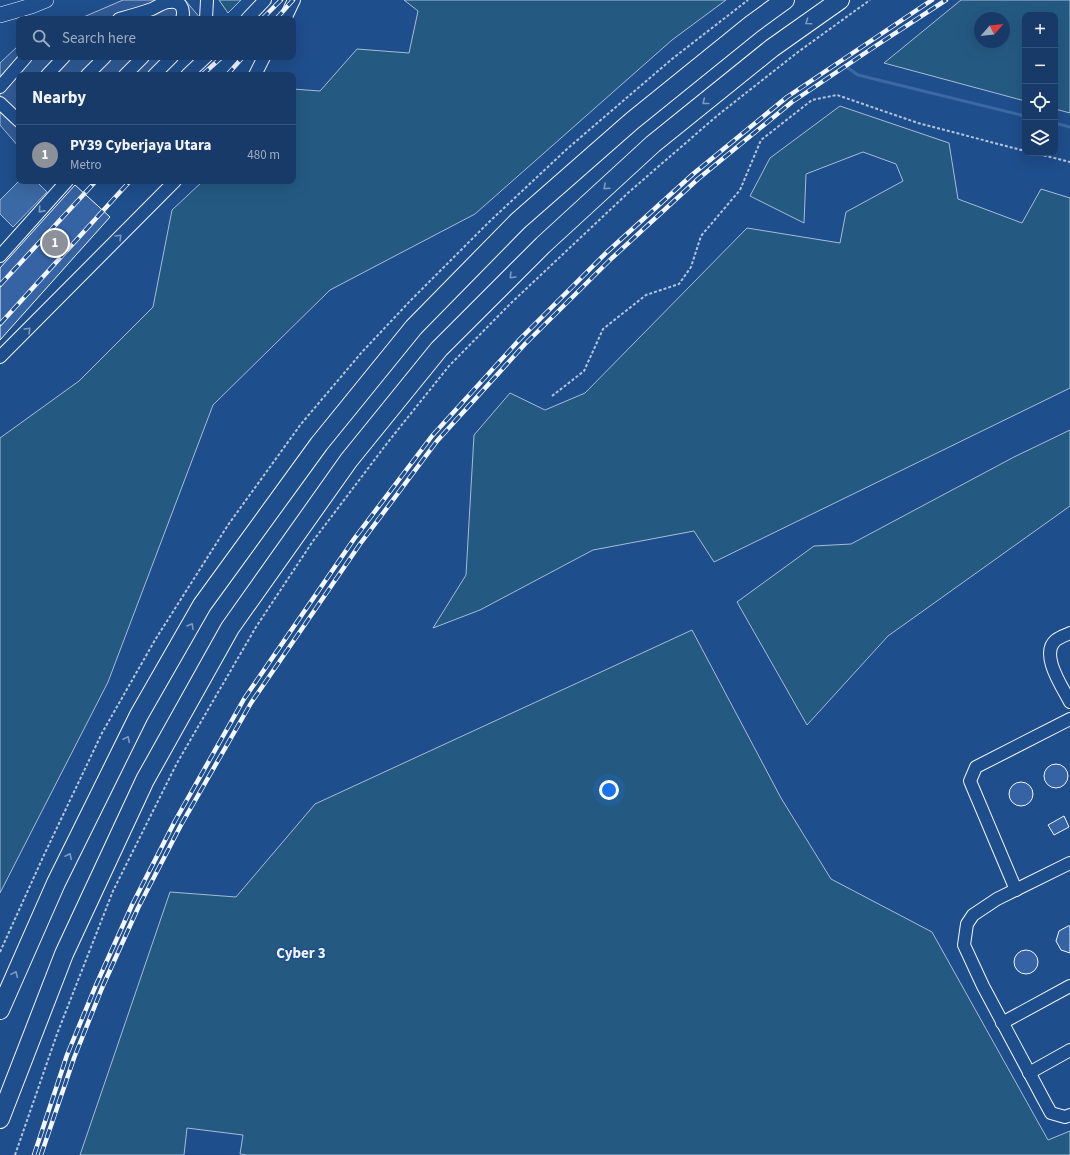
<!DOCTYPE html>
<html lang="en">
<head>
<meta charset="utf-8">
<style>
	:root { --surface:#173a69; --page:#20416f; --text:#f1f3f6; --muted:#9eadc0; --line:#36547d; --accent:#8c9099 }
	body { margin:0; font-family:"Source Sans 3",sans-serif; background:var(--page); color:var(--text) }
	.controls { position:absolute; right:12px; top:12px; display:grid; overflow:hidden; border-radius:8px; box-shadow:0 4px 16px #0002 }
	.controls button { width:36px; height:36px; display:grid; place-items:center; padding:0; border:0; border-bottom:1px solid var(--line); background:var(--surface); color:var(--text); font:20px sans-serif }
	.compass { position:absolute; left:974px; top:12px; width:36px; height:36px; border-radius:50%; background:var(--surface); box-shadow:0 4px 16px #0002; rotate:62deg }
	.you { position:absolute; left:609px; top:790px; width:14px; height:14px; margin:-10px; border:3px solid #fff; border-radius:50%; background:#1a73e8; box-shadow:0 0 0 6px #1a73e833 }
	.badge { display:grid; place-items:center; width:26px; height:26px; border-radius:50%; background:var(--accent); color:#fff; font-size:13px; font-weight:700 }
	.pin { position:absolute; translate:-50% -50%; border:2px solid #fff; box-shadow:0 1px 4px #0006 }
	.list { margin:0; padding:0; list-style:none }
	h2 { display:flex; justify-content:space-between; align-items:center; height:52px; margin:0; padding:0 16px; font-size:17px }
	h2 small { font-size:13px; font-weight:400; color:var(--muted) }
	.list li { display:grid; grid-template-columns:26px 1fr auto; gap:12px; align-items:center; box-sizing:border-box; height:60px; padding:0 16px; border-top:1px solid var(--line) }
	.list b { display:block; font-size:15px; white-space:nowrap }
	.list p { margin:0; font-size:13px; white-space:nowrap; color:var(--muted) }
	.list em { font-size:13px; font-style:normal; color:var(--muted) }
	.icon { flex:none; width:22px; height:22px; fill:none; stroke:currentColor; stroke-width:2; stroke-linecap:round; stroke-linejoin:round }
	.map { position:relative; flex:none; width:1070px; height:1155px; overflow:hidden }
	.search { position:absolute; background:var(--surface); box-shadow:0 4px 16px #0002; left:16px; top:16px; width:280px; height:44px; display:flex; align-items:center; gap:10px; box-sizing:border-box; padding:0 14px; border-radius:8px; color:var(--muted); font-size:15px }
	.panel { position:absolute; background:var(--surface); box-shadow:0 4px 16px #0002; left:16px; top:72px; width:280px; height:112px; border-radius:8px }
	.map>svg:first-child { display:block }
</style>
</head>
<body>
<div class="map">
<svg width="1070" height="1155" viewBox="0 0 1070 1155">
	<rect width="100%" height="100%" fill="#1f4e8c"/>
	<g fill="#245a82" stroke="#a8bbd7" fill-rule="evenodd">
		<polygon points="219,0 241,0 228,13"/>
		<polygon points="404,0 726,0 672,40 475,214 330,290 213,405 108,682 0,893 0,438 79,381 153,307 172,210 203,181 293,181 293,89 320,91 357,49 409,53 418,11"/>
		<path d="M961,0H1070V113L1055,109V15H1025V101L884,63ZM980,18H1004V42H980Z"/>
		<polygon points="840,106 949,143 958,199 1022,223 1041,189 1070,198 1070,388 714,562 694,531 593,550 480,610 433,628 466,575 474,435 510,393 545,410 585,393 747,228 840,243 846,212 903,181 896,164 863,152 806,174 804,223 750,196 770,158"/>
		<polygon points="1070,430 1070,506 888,636 807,725 737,602 814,546 851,544 1014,457"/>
		<polygon points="692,630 781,798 831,879 932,932 1048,1140 1070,1131 1070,1155 247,1155 240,1154 243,1135 187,1128 184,1155 80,1155 170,892 236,897 315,804"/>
	</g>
	<g fill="#305b95" stroke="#a8bbd7">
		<polygon points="123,0 185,0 201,19 79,19"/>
		<polygon points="19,45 19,57 180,57 162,75 19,75 19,147 0,125 0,63"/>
	</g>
	<polygon fill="#3b69a3" stroke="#a8bbd7" points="19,181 36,181 47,192 13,227 0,214 0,200"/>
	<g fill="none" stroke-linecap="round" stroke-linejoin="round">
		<g stroke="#3b69a3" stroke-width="3">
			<polyline points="845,66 858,75 1025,116"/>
			<polyline points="1055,123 1070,127"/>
		</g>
	</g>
	<g fill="#3563a3" stroke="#f2f6ff">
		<polygon points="75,185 110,217 0,340 0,268"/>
		<circle cx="1056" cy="776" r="12"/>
		<circle cx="1021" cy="794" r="12"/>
		<polygon points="1064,816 1069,827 1054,835 1048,825"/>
		<polygon points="1068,926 1070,926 1070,953 1061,950 1056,941 1059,931"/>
		<circle cx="1026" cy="962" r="12"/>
	</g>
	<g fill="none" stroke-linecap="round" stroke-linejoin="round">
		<defs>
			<g id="minor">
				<path d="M119,19C130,16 141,13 152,9C157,7 163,2 169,2C181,0 185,9 182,19"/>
				<polyline points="206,19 207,0"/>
				<polyline points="247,19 265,0"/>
				<polyline points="285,19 294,0"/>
				<polyline points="47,75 64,57"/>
				<polyline points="87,75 105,57"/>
				<polyline points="125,75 143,57"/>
				<polyline points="154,75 172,57"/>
				<polyline points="187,75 206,57"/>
				<polyline points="255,75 264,57"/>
				<polyline points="0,87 26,57"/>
				<polyline points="0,103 19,121"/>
				<polyline points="0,256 67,181"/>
				<polyline points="0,357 175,181"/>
				<path d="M1070,633C1066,635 1060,637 1056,640C1039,654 1063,688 1070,702"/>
				<polyline points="1070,863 997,899 973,915 967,924 964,945 983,986 1046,1104 1051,1113 1065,1117 1070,1115"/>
				<polyline points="1016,890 970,781 976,767 1070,719"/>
				<polyline points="1002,1023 1070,986"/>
				<polyline points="1029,1073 1070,1050"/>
			</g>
			<polyline id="major" points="0,15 31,6 46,0"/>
			<g id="highway">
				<polyline points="0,1010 56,883 139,715 202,605 319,444 414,327 518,221 632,121 752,24 785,0"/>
				<polyline points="0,1119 64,954 145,780 230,628 349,460 439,349 543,245 653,144 772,48 840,0"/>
			</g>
		</defs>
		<use href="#minor" stroke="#f2f6ff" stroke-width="14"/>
		<use href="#major" stroke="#f2f6ff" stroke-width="16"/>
		<use href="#highway" stroke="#f2f6ff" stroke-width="20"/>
		<g stroke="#b3c4dc" stroke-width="2" stroke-dasharray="3 2" stroke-linecap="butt">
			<polyline points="1034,153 1070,162"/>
			<polyline points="552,396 584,371 603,329 646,295 679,284 691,267 701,236 740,190 761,140 812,100 837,95 918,123 1025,151"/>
			<polyline points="0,952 44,855 102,733 155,640 228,525 301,424 362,352 411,300 489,222 567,149 672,59 748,0"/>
			<polyline points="15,1155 57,1034 113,891 177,763 256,627 313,541 388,442 449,366 510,304 629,192 718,115 798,52 870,0"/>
		</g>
		<use href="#minor" stroke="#1f4e8c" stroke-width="12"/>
		<use href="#major" stroke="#1f4e8c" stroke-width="15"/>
		<use href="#highway" stroke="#1f4e8c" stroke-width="18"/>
		<defs>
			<g id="rail">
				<polyline points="262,19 281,0"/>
				<polyline points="276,19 293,0"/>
				<polyline points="202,75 222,57"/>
				<polyline points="227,75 243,57"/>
				<polyline points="0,285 96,181"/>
				<polyline points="0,324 130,181"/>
				<polyline points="34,1155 67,1055 96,985 132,905 175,821 244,699 354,539 432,436 520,339 607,252 693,174 787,97 932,0"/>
				<polyline points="41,1155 74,1058 102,988 138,908 181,825 251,703 360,544 437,441 525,344 612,258 698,179 792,102 874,47 946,0"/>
			</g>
		</defs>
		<use href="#rail" stroke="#f2f6ff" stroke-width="4.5"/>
		<use href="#rail" stroke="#1f4e8c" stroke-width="3" stroke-dasharray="9" stroke-linecap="butt"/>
	</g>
	<defs><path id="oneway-chevron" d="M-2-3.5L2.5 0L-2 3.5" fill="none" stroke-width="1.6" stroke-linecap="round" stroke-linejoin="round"/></defs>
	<g stroke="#7e9ac0">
		<use href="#oneway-chevron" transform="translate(808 22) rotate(145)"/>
		<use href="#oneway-chevron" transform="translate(705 102) rotate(141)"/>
		<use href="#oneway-chevron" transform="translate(606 187) rotate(138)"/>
		<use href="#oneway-chevron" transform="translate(41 210) rotate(132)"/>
		<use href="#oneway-chevron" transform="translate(119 237) rotate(-45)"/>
		<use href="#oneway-chevron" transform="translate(512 276) rotate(135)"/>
		<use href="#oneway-chevron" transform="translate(28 330) rotate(-45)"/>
		<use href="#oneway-chevron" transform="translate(191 626) rotate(-60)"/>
		<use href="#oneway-chevron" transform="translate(127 739) rotate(-64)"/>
		<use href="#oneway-chevron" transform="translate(69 856) rotate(-64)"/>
		<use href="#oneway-chevron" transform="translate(15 974) rotate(-66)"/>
	</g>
	<g text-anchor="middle" stroke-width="3" stroke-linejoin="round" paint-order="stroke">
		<g font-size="15" font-weight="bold" fill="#f2f6ff" stroke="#1f4e8c">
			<text x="301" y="958">Cyber 3</text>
		</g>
	</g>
</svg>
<div class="controls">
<button>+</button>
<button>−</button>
<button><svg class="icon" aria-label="locate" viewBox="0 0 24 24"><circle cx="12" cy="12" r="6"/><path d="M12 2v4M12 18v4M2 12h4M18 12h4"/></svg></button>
<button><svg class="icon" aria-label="layers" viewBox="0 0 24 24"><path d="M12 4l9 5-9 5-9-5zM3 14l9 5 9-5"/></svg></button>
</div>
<svg class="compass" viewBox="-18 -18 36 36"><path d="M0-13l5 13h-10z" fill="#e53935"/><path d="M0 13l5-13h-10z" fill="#9eadc0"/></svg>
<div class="you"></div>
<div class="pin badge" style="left:55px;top:243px">1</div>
<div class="search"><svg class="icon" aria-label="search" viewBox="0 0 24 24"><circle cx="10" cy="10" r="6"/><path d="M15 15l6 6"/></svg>Search here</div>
<section class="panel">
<h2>Nearby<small></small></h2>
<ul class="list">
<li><span class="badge">1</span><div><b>PY39 Cyberjaya Utara</b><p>Metro</p></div><em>480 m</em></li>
</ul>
</section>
</div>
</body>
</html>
